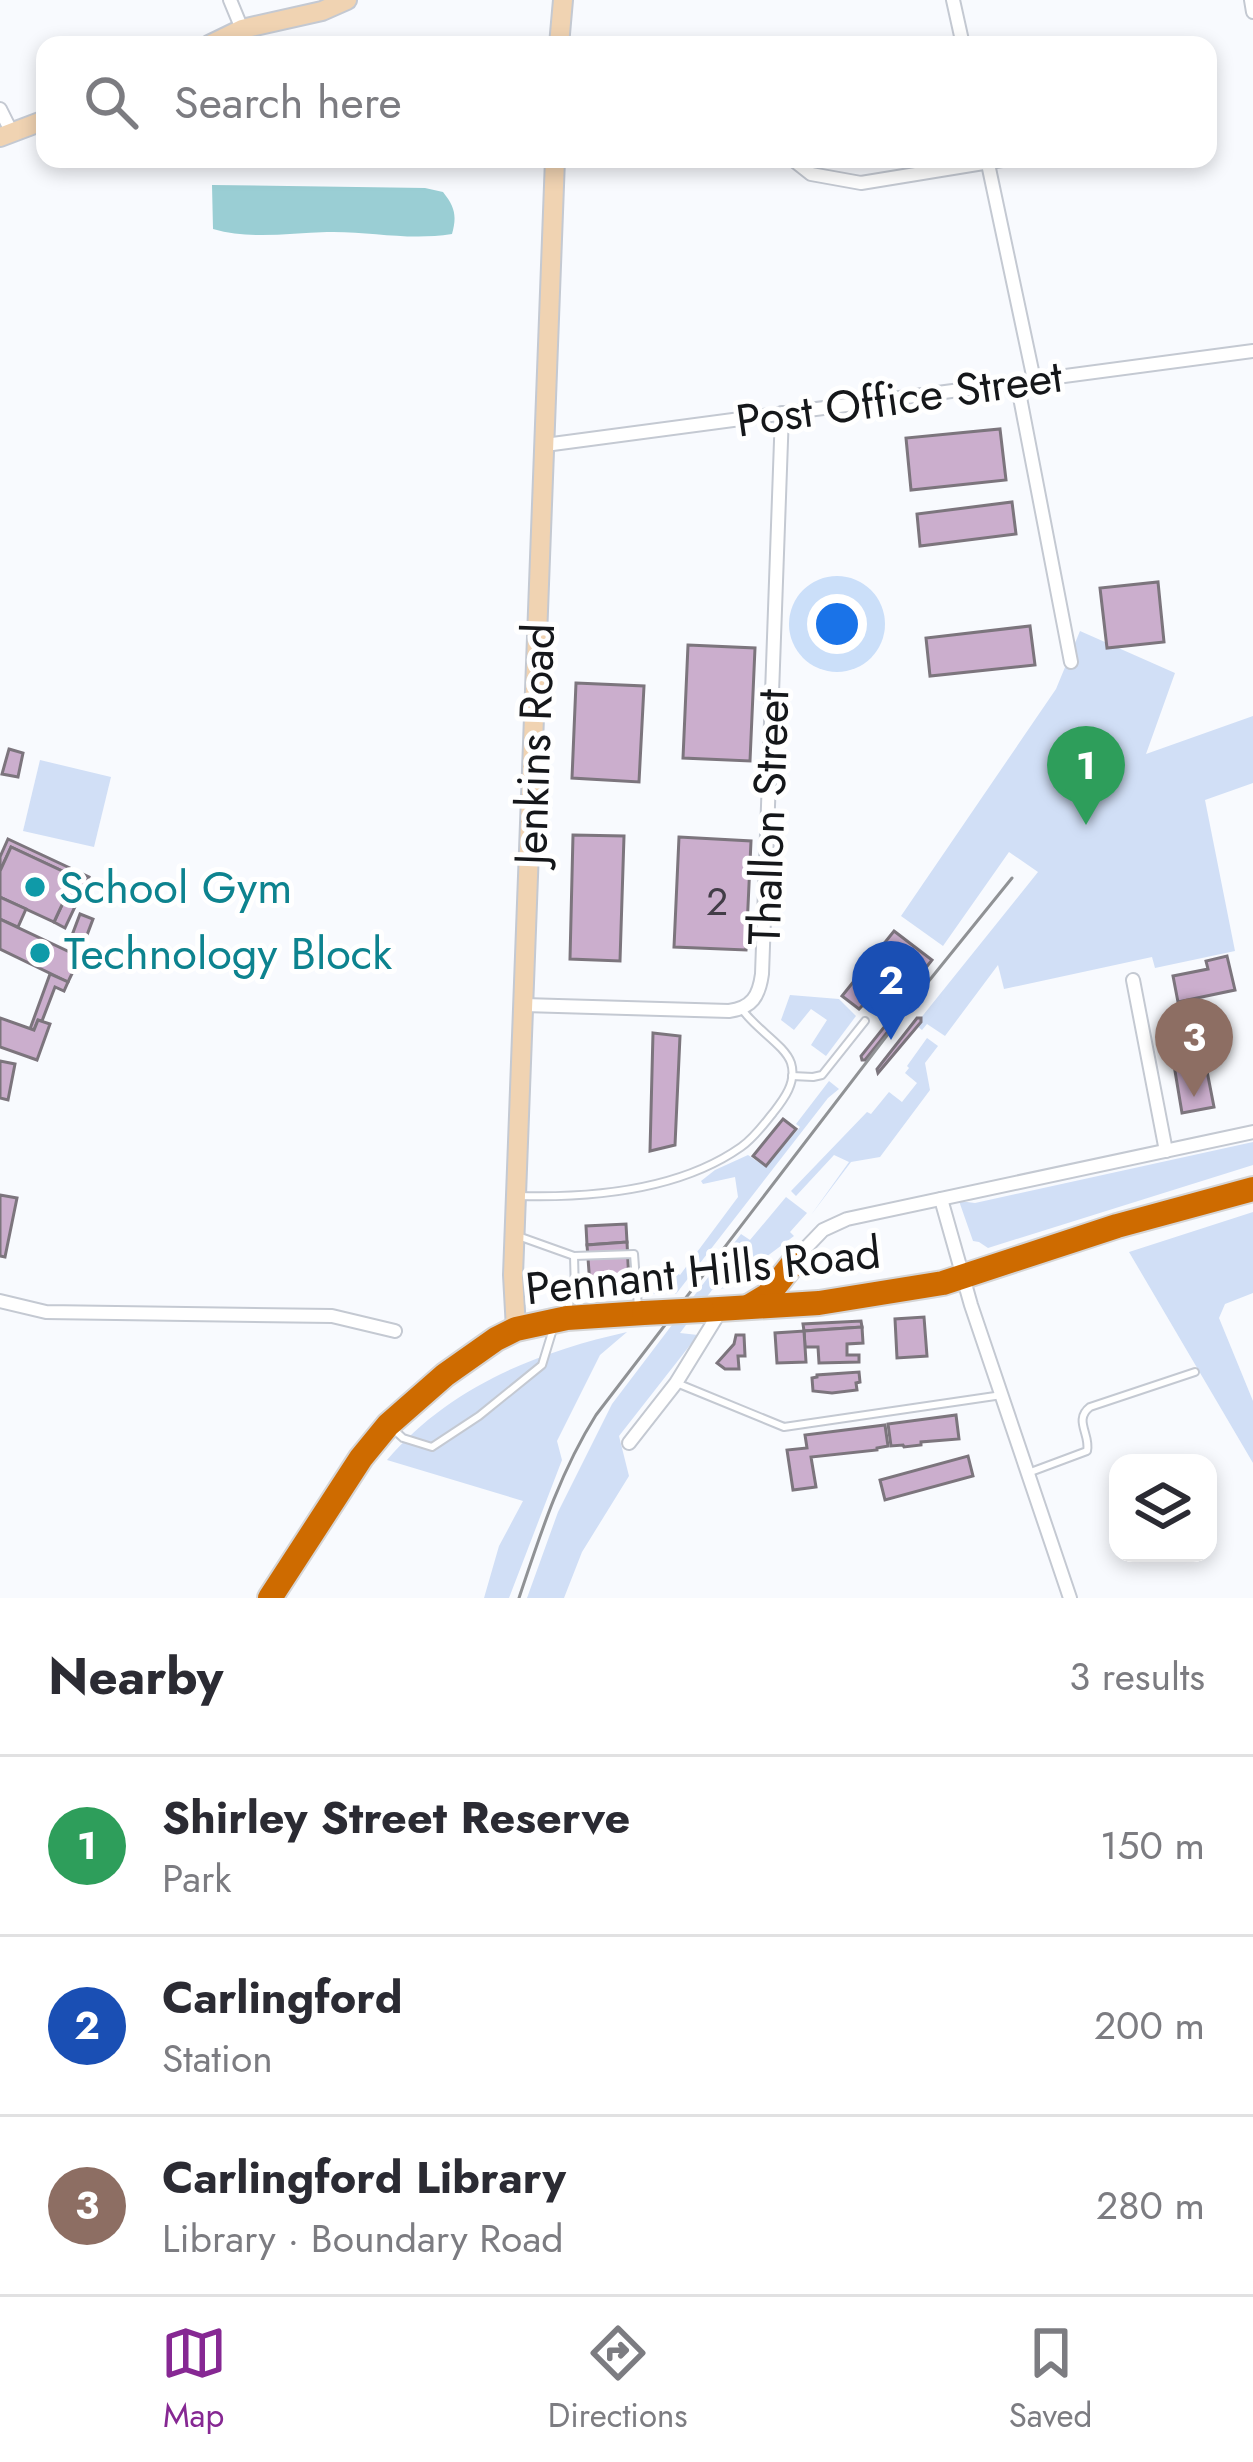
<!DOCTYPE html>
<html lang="en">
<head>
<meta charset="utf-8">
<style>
	:root { --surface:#fff; --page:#f7f7f7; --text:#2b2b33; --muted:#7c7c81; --line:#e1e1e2; --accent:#862893 }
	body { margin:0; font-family:Jost,sans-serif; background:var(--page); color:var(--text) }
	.controls { position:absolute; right:36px; bottom:36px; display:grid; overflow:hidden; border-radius:24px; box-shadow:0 6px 18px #0003 }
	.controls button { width:108px; height:108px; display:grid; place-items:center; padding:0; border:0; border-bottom:3px solid var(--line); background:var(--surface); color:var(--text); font:60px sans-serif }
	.you { position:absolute; left:837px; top:624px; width:42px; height:42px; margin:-30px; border:9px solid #fff; border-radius:50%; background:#1a73e8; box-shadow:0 0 0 18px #1a73e833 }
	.badge { display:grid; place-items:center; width:78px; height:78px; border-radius:50%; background:var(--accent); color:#fff; font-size:39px; font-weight:700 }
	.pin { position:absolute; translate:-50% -99px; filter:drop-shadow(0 3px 6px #0008) }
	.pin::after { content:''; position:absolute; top:63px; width:42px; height:36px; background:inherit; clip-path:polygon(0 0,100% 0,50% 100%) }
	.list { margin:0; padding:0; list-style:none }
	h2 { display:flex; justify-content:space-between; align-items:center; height:156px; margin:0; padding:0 48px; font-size:51px }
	h2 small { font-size:39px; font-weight:400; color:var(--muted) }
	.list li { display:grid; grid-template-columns:78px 1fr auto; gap:36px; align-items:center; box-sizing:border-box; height:180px; padding:0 48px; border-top:3px solid var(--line) }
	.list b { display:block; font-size:45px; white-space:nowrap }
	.list p { margin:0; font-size:39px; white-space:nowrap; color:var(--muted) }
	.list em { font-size:39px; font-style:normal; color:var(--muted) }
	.icon { flex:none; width:66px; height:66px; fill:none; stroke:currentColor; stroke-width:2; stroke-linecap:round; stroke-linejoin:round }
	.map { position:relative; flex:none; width:1253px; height:1598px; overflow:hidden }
	.search { position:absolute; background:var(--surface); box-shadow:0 6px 18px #0003; left:36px; right:36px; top:36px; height:132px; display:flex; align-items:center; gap:30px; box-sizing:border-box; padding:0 42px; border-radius:24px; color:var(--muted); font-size:45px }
	.sheet { height:696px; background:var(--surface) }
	nav { display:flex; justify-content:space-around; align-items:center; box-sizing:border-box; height:168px; border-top:3px solid var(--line); background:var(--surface); font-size:33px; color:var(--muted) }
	nav a { display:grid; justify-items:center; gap:6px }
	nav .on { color:var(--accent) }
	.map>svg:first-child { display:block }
</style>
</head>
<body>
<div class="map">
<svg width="1253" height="1598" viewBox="0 0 1253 1598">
	<rect width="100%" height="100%" fill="#f8fafe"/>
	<g fill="#d1dff6">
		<polygon points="1080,631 1175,673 1146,754 1253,716 1253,783 1205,800 1235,951 1155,968 1152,957 1004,989 998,965 945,1036 927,1024 922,1030 918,1027 922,1021 920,1019 1038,872 1009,852 943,946 901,916 1056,689"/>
		<polygon points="40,760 111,777 94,847 23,831"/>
		<polygon points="790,995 839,999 856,1016 826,1056 811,1045 827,1020 811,1009 794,1030 781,1020"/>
		<polygon points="927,1038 938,1046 925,1063 930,1090 880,1157 851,1162 811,1215 849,1162 834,1155 796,1196 791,1191 867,1112 871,1114 889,1092 902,1102 917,1083 905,1073 909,1068 907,1066"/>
		<polygon points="829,1081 839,1089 828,1098 676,1294 646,1294 666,1265 680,1275 738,1197 735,1177 703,1184 701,1181 715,1170 748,1155 766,1167 800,1127 796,1124"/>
		<polygon points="1253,1142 1253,1165 988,1248 979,1242 973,1241 959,1201 975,1203"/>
		<polygon points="786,1197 807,1213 790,1232 794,1236 725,1288 712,1290 680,1333 698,1335 619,1436 629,1476 582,1552 564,1598 527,1598 558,1512 612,1404 741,1234 750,1240"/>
		<polygon points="1253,1212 1253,1293 1225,1304 1219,1318 1253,1401 1253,1463 1129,1252"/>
		<path d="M627,1332L600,1355L557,1441L562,1460L509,1598H484L499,1546L523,1501L387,1460C450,1387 534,1353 627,1332Z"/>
	</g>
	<path fill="#9aced4" d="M212,185L425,188L443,192C455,207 457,216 452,234C407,241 371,231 327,232C288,233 251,240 213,229Z"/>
	<g fill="#cbaecd" stroke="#7c757d" stroke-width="3">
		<polygon points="1000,429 1006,480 911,490 906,438"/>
		<polygon points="1012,502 1016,534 920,546 917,514"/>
		<polygon points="1158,582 1164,642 1107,648 1100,588"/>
		<polygon points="1030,626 1035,665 930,676 926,638"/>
		<polygon points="688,645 755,648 750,761 683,758"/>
		<polygon points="576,683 644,686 639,782 572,778"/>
		<polygon points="9,749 23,753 18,777 2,774"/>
		<polygon points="573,835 624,836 620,961 570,959"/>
		<polygon points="679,837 751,841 746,950 674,947"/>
		<polygon points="8,839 89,877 65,928 54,922 75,877 11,847 0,871 0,857"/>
		<polygon points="11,847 75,877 54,922 0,897 0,871"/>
		<polygon points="0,897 26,909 18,927 0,919"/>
		<polygon points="80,914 93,919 84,943 71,938"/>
		<polygon points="0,919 80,957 68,982 0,949"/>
		<polygon points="894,931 932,960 913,984 906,979 887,1004 877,996 869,1006 865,1003 859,1009 842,996"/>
		<polygon points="1227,956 1235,990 1178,1002 1173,976 1208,969 1206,961"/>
		<polygon points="50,974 68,982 64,991 55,987 42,1021 38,1020 34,1030 30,1029"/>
		<polygon points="905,1005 906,1009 865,1060 862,1060 861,1056 901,1006"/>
		<polygon points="0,1018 34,1030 38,1020 50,1024 37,1060 0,1047"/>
		<polygon points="917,1018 921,1018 921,1022 878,1073 877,1069"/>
		<polygon points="653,1033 680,1036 675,1145 650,1151"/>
		<polygon points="1200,1035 1214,1107 1182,1113 1170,1041"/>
		<polygon points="0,1061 15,1064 8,1100 0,1098"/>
		<polygon points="783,1119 796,1129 766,1166 753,1156"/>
		<polygon points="0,1195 17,1198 5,1257 0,1256"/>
		<polygon points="626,1224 627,1242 587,1245 586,1226"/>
		<polygon points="627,1242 629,1283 590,1285 587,1245"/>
		<polygon points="924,1317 927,1356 897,1358 895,1319"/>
		<polygon points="861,1321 862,1327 804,1331 803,1324"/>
		<polygon points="862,1327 863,1343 847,1344 847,1355 859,1355 859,1362 819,1363 818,1347 805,1347 804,1331"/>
		<polygon points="804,1331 806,1362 777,1363 775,1333"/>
		<polygon points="736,1335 744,1335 745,1356 738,1356 739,1369 725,1369 717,1363 734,1344"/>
		<polygon points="859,1372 860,1382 856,1383 857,1390 832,1393 813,1391 812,1378 817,1377 817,1375"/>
		<polygon points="956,1415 959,1439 921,1442 921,1445 904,1447 903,1445 891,1446 888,1424"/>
		<polygon points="885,1425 888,1446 877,1448 877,1450 811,1457 816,1487 793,1490 787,1450 807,1448 805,1435"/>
		<polygon points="968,1456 973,1476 885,1500 880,1480"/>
	</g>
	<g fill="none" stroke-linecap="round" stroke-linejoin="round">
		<defs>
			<g id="lane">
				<polyline points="792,1076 813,1077 822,1075 865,1021"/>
				<path d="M519,1196C592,1198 680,1190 741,1147C754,1138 763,1125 773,1113C784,1099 797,1082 791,1063C785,1045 754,1028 742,1009"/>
				<polyline points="518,1236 574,1256 634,1254 638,1307"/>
				<polyline points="575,1293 637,1290"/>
				<polyline points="568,1311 570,1300 575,1293 574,1256"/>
				<polyline points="679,1384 784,1427 1002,1395"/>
				<polyline points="392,1428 403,1438 432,1447 479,1416 542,1365 553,1329"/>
				<path d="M1028,1473L1087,1451C1091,1435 1073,1420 1090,1407L1195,1372"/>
			</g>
			<g id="street">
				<polyline points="230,0 242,29"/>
				<polyline points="953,0 963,45"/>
				<polyline points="1251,0 1253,12"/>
				<polyline points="761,45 762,44"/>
				<polyline points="0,109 12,133"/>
				<polyline points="792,159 811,174 861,183 1008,159"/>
				<polyline points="987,159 1034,380"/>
				<polyline points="1017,382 1071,662"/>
				<polyline points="545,445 1253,351"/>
				<polyline points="1133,980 1166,1151"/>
				<path d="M524,1005L729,1011C752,1008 759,996 762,974L782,413"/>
				<polyline points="941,1199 971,1305 1070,1598"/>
				<polyline points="798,1256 823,1230 847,1219 1253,1132"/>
				<polyline points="0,1301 46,1312 332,1316 395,1331"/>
				<polyline points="629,1443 676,1383 721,1310"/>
			</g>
			<g id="secondary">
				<polyline points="209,45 242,29 322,11 347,0"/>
				<polyline points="559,45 563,0"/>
				<polyline points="0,137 45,120"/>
				<polyline points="516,1329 513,1275 555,159"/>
			</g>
			<g id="highway">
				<polyline points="748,1307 768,1295 798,1257"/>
				<polyline points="702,1310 819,1303 943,1283 1117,1226 1253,1189"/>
				<polyline points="270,1598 361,1458 388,1425 445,1375 496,1339 516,1329 567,1318 644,1313"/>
			</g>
		</defs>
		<use href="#lane" stroke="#c4c9d2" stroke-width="10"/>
		<use href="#street" stroke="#c4c9d2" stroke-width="16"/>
		<use href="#secondary" stroke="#c4c9d2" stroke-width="22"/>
		<use href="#highway" stroke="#d5d5d6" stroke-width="28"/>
		<use href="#lane" stroke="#fff" stroke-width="6"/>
		<use href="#street" stroke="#fff" stroke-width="12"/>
		<use href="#secondary" stroke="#f0d3b2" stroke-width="18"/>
		<use href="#highway" stroke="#ce6b00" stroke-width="24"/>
		<path stroke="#909295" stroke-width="3" d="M519,1598C540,1535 560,1472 596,1415L928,982L1012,878"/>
		<defs>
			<polyline id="highway-bridge" points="644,1313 702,1310"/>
		</defs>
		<use href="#highway-bridge" stroke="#d5d5d6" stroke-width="28" stroke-linecap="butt"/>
		<use href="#highway-bridge" stroke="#ce6b00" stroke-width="24"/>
	</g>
	<g fill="#0f9aa8" stroke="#fff" stroke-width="4.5">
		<circle cx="35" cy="887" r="12"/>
		<circle cx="40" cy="953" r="12"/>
	</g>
	<g text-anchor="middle" stroke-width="10" stroke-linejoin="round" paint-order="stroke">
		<g font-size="39" fill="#423d47">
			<text x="717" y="915">2</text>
		</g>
		<g font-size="45" fill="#15171a" stroke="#fff">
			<text transform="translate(899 398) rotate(-8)" y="16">Post Office Street</text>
			<text transform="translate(534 744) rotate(-88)" y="16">Jenkins Road</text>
			<text transform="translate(768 817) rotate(-88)" y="16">Thallon Street</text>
			<text transform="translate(703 1270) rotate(-6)" y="16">Pennant Hills Road</text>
		</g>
		<g font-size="45" fill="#0d838f" stroke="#fff" text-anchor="start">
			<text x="59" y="903">School Gym</text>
			<text x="64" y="969">Technology Block</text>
		</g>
	</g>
</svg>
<div class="controls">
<button><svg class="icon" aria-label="layers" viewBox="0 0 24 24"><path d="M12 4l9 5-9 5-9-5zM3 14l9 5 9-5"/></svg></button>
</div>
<div class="you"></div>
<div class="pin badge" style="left:1086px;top:825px;background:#2e9e5b">1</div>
<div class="pin badge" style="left:891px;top:1040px;background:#1a4fb4">2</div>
<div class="pin badge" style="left:1194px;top:1097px;background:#8d6e63">3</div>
<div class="search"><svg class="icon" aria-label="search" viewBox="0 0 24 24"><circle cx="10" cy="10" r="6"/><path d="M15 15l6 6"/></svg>Search here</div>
</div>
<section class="sheet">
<h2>Nearby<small>3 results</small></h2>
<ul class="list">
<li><span class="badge" style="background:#2e9e5b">1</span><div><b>Shirley Street Reserve</b><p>Park</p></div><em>150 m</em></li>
<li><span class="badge" style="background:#1a4fb4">2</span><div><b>Carlingford</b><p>Station</p></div><em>200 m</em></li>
<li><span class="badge" style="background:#8d6e63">3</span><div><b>Carlingford Library</b><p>Library · Boundary Road</p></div><em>280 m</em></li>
</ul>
</section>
<nav>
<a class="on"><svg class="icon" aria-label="map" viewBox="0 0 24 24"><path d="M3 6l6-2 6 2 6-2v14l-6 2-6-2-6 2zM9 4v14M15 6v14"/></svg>Map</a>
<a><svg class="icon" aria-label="directions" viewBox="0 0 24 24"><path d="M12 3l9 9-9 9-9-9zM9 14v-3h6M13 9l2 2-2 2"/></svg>Directions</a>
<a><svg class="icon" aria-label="saved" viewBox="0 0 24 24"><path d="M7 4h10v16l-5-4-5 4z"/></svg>Saved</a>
</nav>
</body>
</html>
